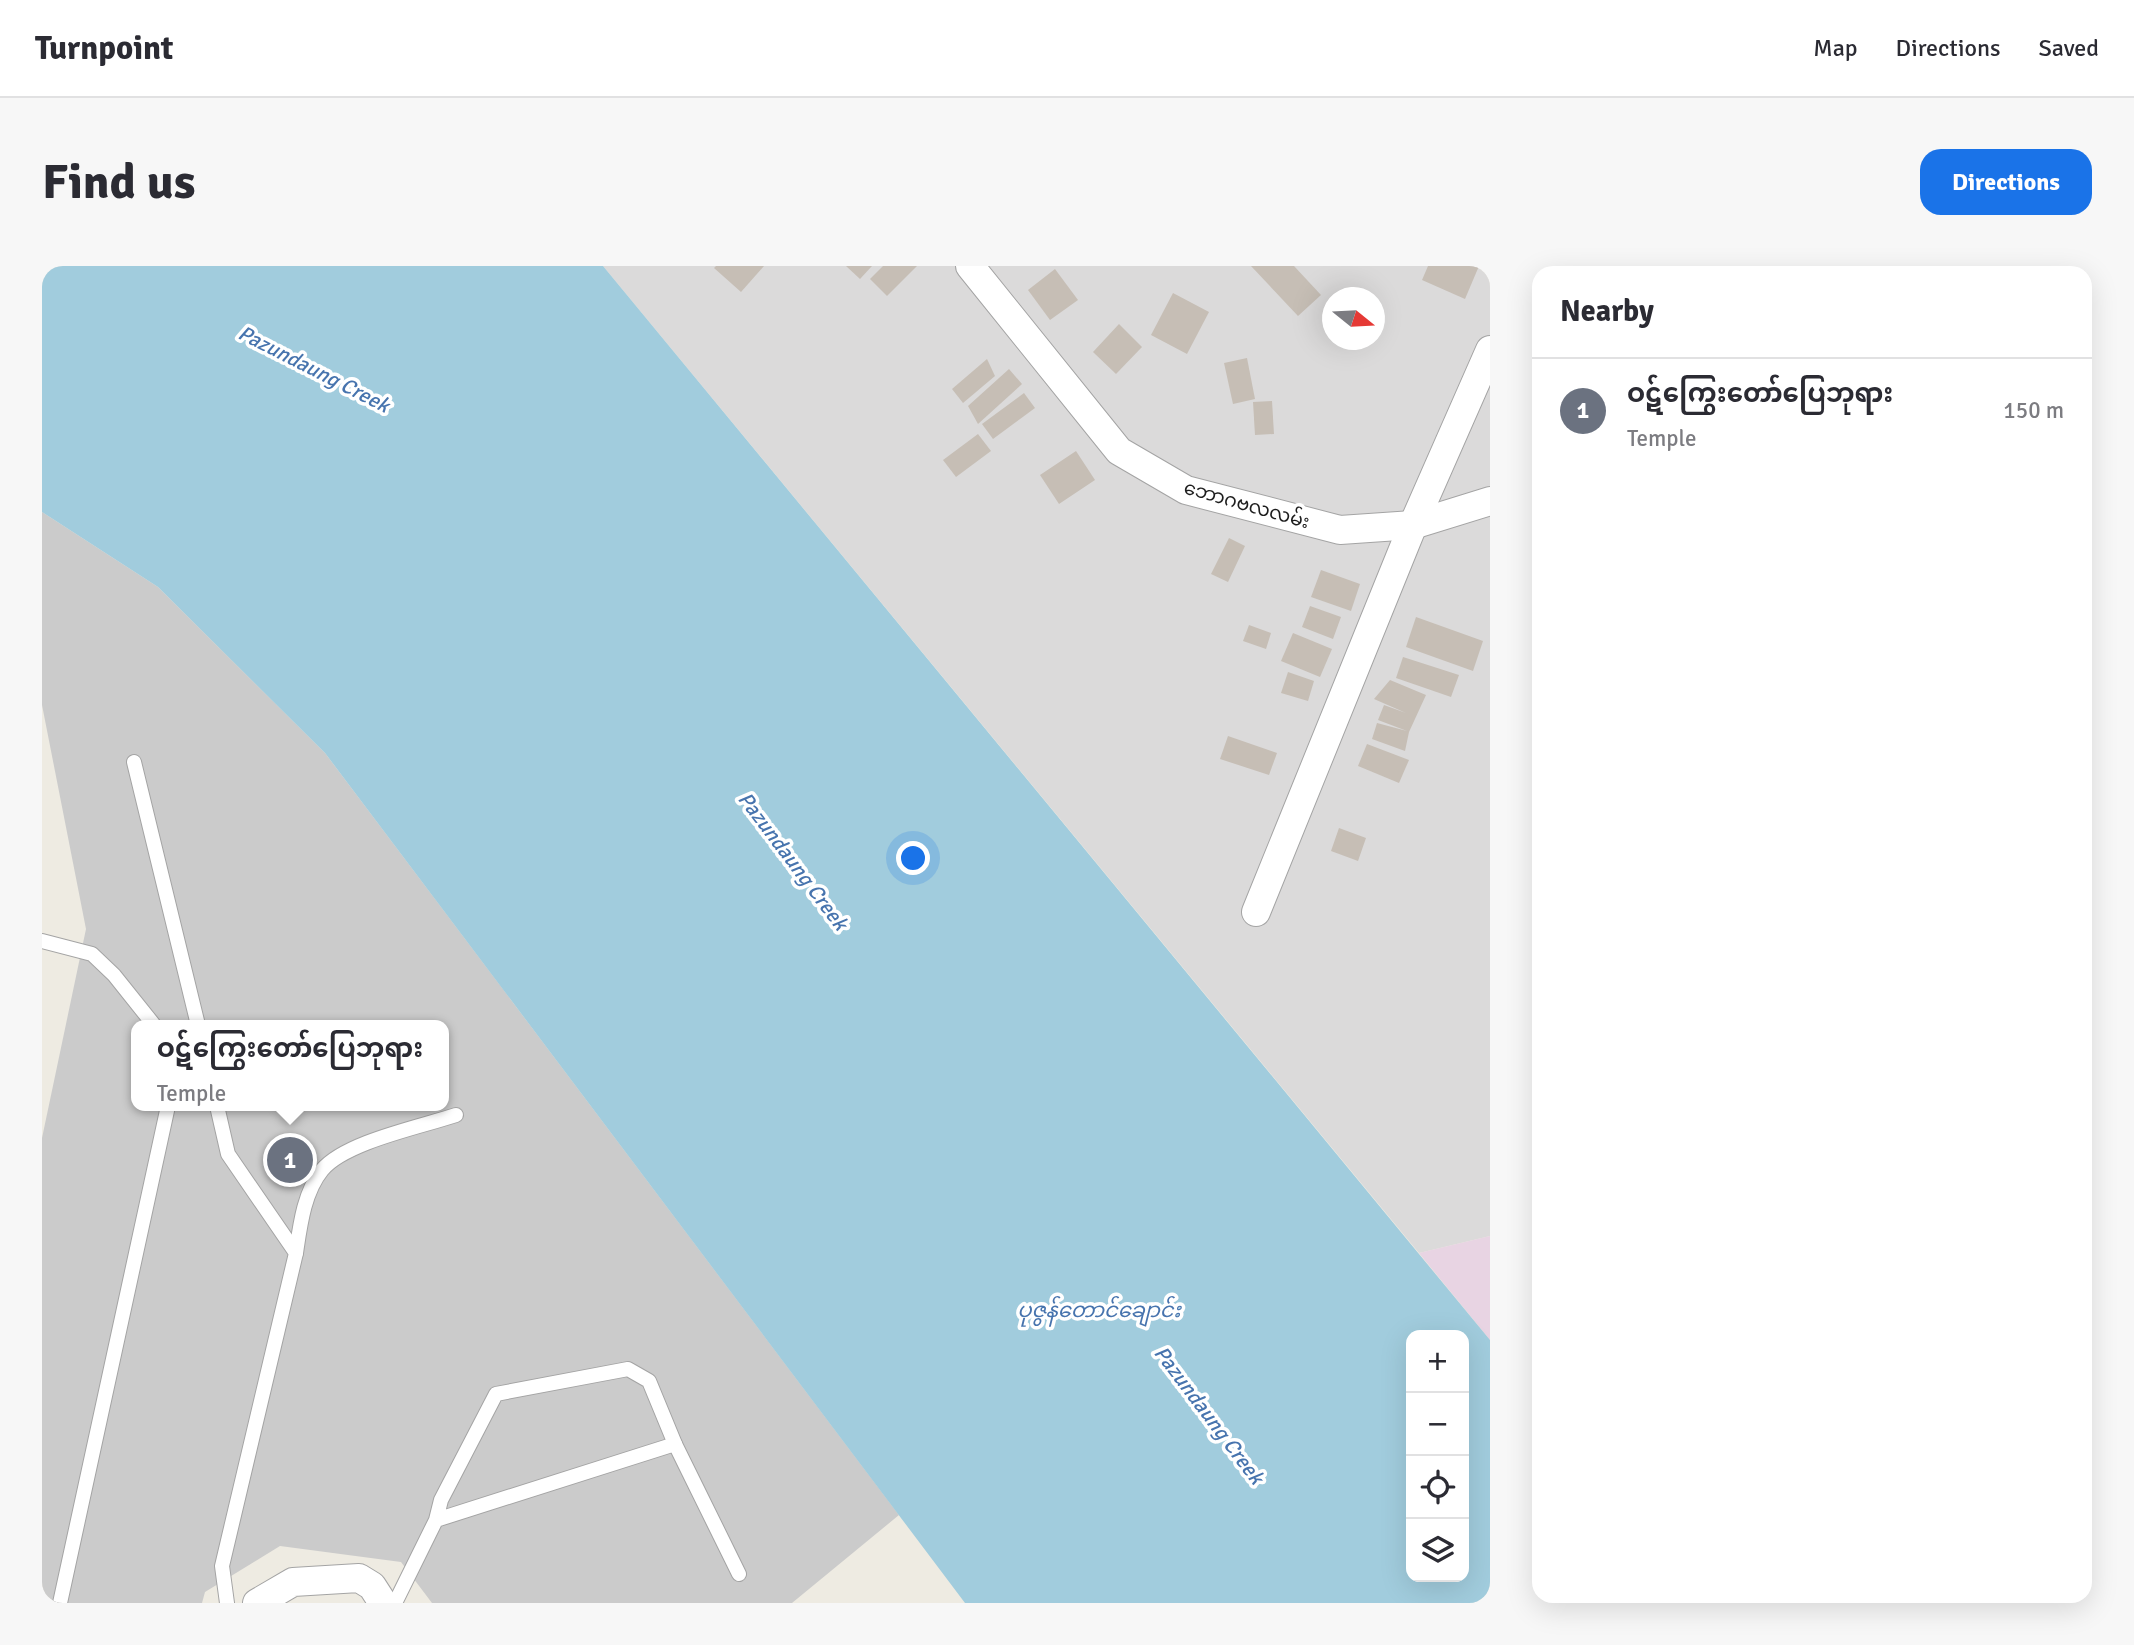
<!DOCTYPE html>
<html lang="en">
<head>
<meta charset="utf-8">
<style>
	:root { --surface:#fff; --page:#f7f7f7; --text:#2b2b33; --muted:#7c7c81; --line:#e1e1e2; --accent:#1a73e8 }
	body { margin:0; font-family:Signika,"Noto Sans Myanmar",sans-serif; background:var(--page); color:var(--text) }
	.controls { position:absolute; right:21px; bottom:21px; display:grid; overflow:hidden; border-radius:14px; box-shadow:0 7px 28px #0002 }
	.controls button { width:63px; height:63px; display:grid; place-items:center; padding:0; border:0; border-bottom:2px solid var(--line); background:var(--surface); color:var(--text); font:35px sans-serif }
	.compass { position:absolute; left:1280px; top:21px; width:63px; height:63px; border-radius:50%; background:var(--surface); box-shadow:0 7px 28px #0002; rotate:108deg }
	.you { position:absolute; left:872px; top:593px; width:24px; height:24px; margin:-18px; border:5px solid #fff; border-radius:50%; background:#1a73e8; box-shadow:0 0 0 10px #1a73e833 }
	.badge { display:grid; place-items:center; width:46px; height:46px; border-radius:50%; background:var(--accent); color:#fff; font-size:23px; font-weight:700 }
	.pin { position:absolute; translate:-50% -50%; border:4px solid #fff; box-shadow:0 2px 7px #0006 }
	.popup { position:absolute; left:89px; top:754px; width:318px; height:91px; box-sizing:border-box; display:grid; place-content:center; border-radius:14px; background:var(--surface); filter:drop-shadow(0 2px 5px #0005); font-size:23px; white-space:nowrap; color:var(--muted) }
	.popup b { font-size:26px; color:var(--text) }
	.popup::after { content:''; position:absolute; left:50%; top:100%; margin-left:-14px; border:14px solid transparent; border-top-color:var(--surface) }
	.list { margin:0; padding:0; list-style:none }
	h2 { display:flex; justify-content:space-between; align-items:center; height:91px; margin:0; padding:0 28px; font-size:30px }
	h2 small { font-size:23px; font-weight:400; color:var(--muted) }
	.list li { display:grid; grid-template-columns:46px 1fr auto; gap:21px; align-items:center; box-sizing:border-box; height:105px; padding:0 28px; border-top:2px solid var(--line) }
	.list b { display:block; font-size:26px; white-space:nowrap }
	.list p { margin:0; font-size:23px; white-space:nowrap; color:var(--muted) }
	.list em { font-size:23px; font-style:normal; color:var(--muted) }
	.icon { flex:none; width:38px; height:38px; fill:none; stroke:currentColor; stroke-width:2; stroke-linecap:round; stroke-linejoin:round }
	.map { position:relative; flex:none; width:1448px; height:1337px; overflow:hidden; border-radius:21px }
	header { display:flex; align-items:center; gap:42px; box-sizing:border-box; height:98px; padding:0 35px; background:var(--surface); border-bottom:2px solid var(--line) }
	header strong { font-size:33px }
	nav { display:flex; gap:38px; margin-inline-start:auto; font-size:24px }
	.intro { display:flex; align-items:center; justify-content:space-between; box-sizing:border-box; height:168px; padding:0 42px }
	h1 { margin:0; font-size:49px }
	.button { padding:18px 32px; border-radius:21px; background:var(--accent); color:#fff; font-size:24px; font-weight:700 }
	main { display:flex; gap:42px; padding:0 42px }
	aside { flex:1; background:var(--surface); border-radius:21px; box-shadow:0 7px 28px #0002 }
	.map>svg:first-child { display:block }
</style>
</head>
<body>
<header>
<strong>Turnpoint</strong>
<nav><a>Map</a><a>Directions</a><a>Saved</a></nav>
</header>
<div class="intro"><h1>Find us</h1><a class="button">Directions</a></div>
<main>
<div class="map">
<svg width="1448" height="1337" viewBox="0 0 1448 1337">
	<rect width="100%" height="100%" fill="#eeebe2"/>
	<path fill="#dbdada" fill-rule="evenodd" d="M561,0H1448V970L1377,987ZM1290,32H1332V74H1290Z"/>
	<polygon fill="#e8d4e3" points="1448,970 1448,1074 1377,987"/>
	<path fill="#cbcbcb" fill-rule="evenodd" d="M0,246L116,321L283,487L857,1249L750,1337H390L359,1296L238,1280L163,1326L160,1337H0V872L44,663L0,439ZM94,759H402V840H94Z"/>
	<path fill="#a1ccdd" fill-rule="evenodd" d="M0,0H561L1448,1074V1337H923L283,487L116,321L0,246ZM1369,1069H1422V1311H1369Z"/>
	<g fill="#c6beb5">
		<polygon points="674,0 722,0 699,26 672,2"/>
		<polygon points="804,0 830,0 818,13"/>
		<polygon points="841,0 875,0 845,30 828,13"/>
		<polygon points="1209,0 1252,0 1279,29 1256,50"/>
		<polygon points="1386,0 1437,0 1423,33 1380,14"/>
		<polygon points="1013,3 1036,34 1008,54 986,24"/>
		<polygon points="1131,27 1167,46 1145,88 1109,69"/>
		<polygon points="1077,58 1100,81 1074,108 1051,86"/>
		<polygon points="1205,92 1213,133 1191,138 1182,97"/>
		<polygon points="945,93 953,110 921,137 910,123"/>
		<polygon points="967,103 980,118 936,158 926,140"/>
		<polygon points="982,127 993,142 951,173 940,158"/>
		<polygon points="1230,135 1232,168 1213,169 1211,136"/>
		<polygon points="936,168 949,185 914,211 901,194"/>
		<polygon points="1034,185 1053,214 1017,238 998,209"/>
		<polygon points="1187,272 1203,280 1186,316 1169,308"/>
		<polygon points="1279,304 1318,318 1309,345 1269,331"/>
		<polygon points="1268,340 1299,351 1291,373 1260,361"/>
		<polygon points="1374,351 1441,375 1431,405 1364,381"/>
		<polygon points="1207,359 1229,367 1224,383 1201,375"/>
		<polygon points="1251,367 1290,383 1278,411 1239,395"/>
		<polygon points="1361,391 1417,409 1409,431 1354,412"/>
		<polygon points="1246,406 1272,415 1266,435 1239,427"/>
		<polygon points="1348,414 1384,429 1367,466 1363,485 1330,473 1335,457 1365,465 1336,454 1342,439 1364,447 1332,433"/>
		<polygon points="1186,470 1235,487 1227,509 1178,493"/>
		<polygon points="1325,478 1367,494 1357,517 1316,500"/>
		<polygon points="1297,562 1324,572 1316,595 1289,585"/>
	</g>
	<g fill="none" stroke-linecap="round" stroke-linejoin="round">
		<defs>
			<g id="service">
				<polyline points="92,496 156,759"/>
				<polyline points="0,675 50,688 72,709 112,759"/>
				<polyline points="175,840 186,888 254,987 180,1300 185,1337"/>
				<path d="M254,987C258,960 262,926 280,904C303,876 378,861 414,849"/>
				<polyline points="633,1178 697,1308"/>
				<polyline points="18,1337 126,840"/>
				<polyline points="353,1337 394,1254 399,1234 454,1128 586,1103 607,1115 633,1178 394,1254"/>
			</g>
			<g id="minor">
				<polyline points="928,0 1077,185 1144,224 1298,264 1371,259 1448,235"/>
				<polyline points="1214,646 1371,259 1448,84"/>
				<polyline points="215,1337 251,1316 317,1312 330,1320 341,1337"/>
			</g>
		</defs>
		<use href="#service" stroke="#a4a4a4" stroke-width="16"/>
		<use href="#minor" stroke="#a4a4a4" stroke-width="30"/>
		<use href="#service" stroke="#fff" stroke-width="14"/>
		<use href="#minor" stroke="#fff" stroke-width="28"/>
	</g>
	<g text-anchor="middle" stroke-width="7" stroke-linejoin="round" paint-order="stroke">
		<g font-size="19" fill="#1d1d1d" stroke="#fff">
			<text transform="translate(1205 238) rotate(16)" y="7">ဘောဂဗလလမ်း</text>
		</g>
		<g font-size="21" font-style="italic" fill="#4774ae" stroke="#fff">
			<text transform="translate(272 103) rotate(27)" y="7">Pazundaung Creek</text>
			<text transform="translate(751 595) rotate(53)" y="7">Pazundaung Creek</text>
			<text x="1057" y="1051">ပုဇွန်တောင်ချောင်း</text>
			<text transform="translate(1167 1149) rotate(53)" y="7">Pazundaung Creek</text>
		</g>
	</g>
</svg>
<div class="controls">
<button>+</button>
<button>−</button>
<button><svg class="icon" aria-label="locate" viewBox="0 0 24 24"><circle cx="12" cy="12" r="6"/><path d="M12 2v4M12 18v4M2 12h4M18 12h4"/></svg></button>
<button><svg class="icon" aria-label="layers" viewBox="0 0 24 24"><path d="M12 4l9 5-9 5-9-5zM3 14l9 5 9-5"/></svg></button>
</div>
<svg class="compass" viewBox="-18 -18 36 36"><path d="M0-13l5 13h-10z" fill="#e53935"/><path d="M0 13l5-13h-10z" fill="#7c7c81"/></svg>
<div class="you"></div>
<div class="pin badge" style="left:248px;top:894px;background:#6b7280">1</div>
<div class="popup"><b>ဝဋ်ကြွေးတော်ပြေဘုရား</b>Temple</div>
</div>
<aside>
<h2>Nearby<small></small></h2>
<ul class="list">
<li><span class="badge" style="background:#6b7280">1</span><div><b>ဝဋ်ကြွေးတော်ပြေဘုရား</b><p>Temple</p></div><em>150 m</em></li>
</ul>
</aside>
</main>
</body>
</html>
